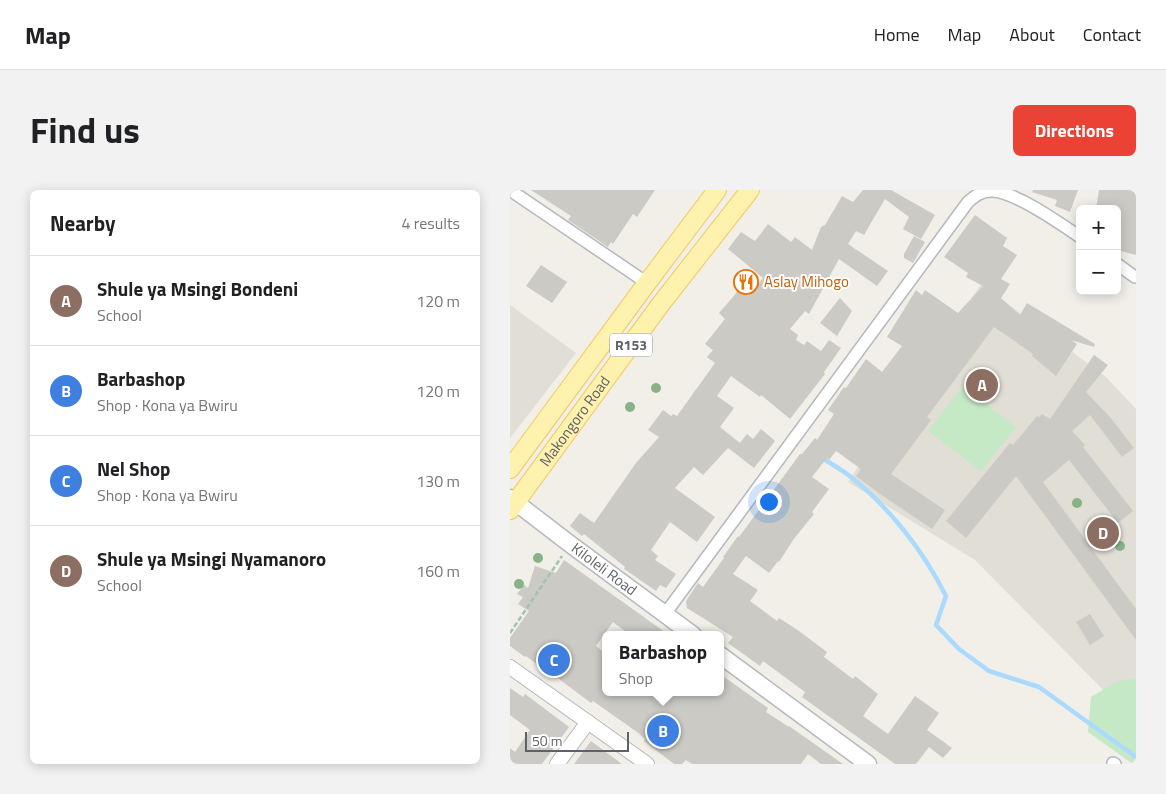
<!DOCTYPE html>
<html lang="en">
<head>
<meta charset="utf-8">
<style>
	:root { --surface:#fff; --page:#f2f2f2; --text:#202124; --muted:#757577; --line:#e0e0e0; --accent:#ea4335 }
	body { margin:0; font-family:"Titillium Web",sans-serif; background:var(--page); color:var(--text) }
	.controls { position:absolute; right:15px; top:15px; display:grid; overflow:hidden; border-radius:8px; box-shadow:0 2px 12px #0003 }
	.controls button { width:45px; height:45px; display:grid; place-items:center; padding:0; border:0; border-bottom:1px solid var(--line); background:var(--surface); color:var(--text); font:25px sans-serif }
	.scale { position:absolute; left:15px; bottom:12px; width:104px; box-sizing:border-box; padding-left:5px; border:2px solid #5f6368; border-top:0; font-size:14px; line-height:18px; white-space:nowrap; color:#5f6368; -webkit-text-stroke:4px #fff; paint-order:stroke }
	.you { position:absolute; left:258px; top:311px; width:18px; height:18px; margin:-12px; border:4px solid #fff; border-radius:50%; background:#1a73e8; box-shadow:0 0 0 8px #1a73e833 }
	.badge { display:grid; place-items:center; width:32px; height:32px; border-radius:50%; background:var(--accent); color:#fff; font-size:16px; font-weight:700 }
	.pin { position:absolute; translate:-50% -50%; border:2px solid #fff; box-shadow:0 1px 5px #0006 }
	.popup { position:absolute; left:92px; top:441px; width:122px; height:65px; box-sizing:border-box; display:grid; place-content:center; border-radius:8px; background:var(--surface); filter:drop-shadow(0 1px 4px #0005); font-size:16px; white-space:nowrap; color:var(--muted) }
	.popup b { font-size:19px; color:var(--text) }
	.popup::after { content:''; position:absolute; left:50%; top:100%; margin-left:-10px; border:10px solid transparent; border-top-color:var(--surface) }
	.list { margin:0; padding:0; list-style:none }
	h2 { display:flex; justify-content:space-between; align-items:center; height:65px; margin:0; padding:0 20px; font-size:21px }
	h2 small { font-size:16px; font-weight:400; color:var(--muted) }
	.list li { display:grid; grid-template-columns:32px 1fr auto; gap:15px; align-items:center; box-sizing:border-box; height:90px; padding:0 20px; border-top:1px solid var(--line) }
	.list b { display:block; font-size:19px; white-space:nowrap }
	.list p { margin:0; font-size:16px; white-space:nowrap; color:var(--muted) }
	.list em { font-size:16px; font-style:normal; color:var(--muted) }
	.map { position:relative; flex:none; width:626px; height:574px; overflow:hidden; border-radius:8px }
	header { display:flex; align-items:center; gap:30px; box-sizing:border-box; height:70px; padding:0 25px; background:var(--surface); border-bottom:1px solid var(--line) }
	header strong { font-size:24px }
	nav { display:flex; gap:28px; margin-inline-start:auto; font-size:18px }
	.intro { display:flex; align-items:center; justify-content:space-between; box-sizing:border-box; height:120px; padding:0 30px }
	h1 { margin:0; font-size:35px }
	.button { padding:12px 22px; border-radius:8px; background:var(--accent); color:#fff; font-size:18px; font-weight:700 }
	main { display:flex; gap:30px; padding:0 30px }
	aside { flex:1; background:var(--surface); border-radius:8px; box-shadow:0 2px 12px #0003 }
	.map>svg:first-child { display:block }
</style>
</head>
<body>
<header>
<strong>Map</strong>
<nav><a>Home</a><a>Map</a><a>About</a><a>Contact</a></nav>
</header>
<div class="intro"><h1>Find us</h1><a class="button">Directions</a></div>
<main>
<aside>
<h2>Nearby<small>4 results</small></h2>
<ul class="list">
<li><span class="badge" style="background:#8d6e63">A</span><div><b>Shule ya Msingi Bondeni</b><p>School</p></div><em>120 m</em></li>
<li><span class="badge" style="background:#3f7fe0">B</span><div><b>Barbashop</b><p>Shop · Kona ya Bwiru</p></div><em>120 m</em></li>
<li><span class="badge" style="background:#3f7fe0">C</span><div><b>Nel Shop</b><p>Shop · Kona ya Bwiru</p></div><em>130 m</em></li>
<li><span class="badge" style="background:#8d6e63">D</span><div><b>Shule ya Msingi Nyamanoro</b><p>School</p></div><em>160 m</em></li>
</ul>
</aside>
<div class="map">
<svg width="626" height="574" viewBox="0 0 626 574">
	<rect width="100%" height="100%" fill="#f1efe8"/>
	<g fill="#e1ded6">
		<polygon points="471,94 596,187 626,219 626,533 465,370 338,292"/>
		<polygon points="0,115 66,163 0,248"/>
	</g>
	<g fill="#c5e8c5">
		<polygon points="453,196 506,237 471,281 418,241"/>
		<polygon points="626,488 626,574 623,574 578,542 581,507 606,492"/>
	</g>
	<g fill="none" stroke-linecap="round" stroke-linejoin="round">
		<path stroke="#aadaff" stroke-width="4.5" d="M312,268C322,274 332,280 341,287C380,318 414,362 436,406L426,435L449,459L479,481L529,497L626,567"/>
	</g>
	<g fill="#cccac5">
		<polygon points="21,0 145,0 127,27 123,24 103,54 101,52 98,57 58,30 61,26"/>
		<polygon points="353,0 381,0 425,25 411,49 393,39 399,27 375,9 354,45 346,41 338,54 378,81 367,96 329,69 299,124 295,121 280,139 288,145 286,150 294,155 297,151 311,161 319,150 331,158 314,182 315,184 280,229 251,205 250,207 221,186 207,206 224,218 210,237 230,253 237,244 243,249 251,239 265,251 244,278 218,258 193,285 184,277 165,298 205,327 187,352 160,332 141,360 148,366 145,370 166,384 156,398 150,395 146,401 114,379 115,377 74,344 72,346 60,336 70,323 84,333 126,273 149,247 138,240 153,220 161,226 163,224 167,226 205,173 197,167 203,160 195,154 215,129 209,123 229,100 238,106 253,88 218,59 231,42 245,51 258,34 281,52 285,47 302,60 311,37 315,35 332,6 343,12"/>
		<polygon points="523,0 568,0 560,22 545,16 547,10 522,2"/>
		<polygon points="589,0 626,0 626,65 607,60 607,19 586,19"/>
		<polygon points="465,25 497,48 493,56 507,65 491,89 500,94 491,108 510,125 517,113 585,154 584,157 561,150 567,154 546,186 522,166 523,164 484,137 417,227 421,230 381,284 435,320 422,339 370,304 346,286 351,279 326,261 319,270 317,268 302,287 319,299 302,322 304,324 283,350 269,372 268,371 259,383 236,366 223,384 248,400 240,411 267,431 269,428 289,441 317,462 314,467 343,489 345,486 368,504 353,526 378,544 405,506 429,523 417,540 442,558 433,568 419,557 406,574 385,574 292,507 295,502 253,471 250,476 218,453 223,447 177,418 176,411 188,393 193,397 214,368 213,367 228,346 229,347 290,264 292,264 305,248 307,250 324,224 318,220 334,197 336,198 356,169 372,182 392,156 377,147 406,100 412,105 415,100 448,123 473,96 456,87 458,83 434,67"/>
		<polygon points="404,46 415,52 403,73 394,68 394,64"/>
		<polygon points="31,75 57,92 42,113 16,96"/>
		<polygon points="330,108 342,121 327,146 310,133"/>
		<polygon points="584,165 598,175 576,202 600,227 624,258 612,267 580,225 562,241 575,255 573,257 623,321 608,333 559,270 533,292 626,419 626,450 506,286 456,348 436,331 500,253 503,255 527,226 529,227 532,224 540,229"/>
		<polygon points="54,370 159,445 120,445 103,432 86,456 96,464 96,502 210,502 210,484 258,518 256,522 279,537 279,536 333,574 311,574 298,564 291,574 182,574 176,570 172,574 164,574 134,551 135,549 127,542 83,511 81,513 45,486 44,487 16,466 15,467 0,456 0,448 19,421 8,414 13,407 7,404 14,395 18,398 25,376 46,383"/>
		<polygon points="580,424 594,446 580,455 566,432"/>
		<polygon points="0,498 13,507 15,504 59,537 32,574 0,574 0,558 5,562 20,540 0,525"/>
		<polygon points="81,551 112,574 64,574"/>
	</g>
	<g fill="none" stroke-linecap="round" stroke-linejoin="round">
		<defs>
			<g id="minor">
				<polyline points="0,0 137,93"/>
				<polyline points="607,74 625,87"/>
				<path d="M155,424L458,12C465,6 471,1 481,1C503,0 551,34 570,47"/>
				<polyline points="603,573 605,574"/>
			</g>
			<g id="tertiary">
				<polyline points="0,477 137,574"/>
				<polyline points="47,574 78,532"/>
			</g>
			<g id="secondary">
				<path id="s1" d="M0,308L60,354L183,445"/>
				<polyline points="210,465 358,574"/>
			</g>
			<g id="primary">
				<polyline points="0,279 137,93 207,0"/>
				<path id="s2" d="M0,320L150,115L240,0"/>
			</g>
		</defs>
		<use href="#minor" stroke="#b5b8bc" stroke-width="14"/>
		<use href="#tertiary" stroke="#b5b8bc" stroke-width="16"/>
		<use href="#secondary" stroke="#b6babf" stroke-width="19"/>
		<use href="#primary" stroke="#f2c960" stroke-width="20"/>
		<polyline stroke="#9cc7a9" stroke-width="2.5" stroke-dasharray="5 2.5" stroke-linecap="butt" points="0,443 52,366"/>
		<use href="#minor" stroke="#fff" stroke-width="11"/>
		<use href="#tertiary" stroke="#fff" stroke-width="14"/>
		<use href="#secondary" stroke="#fff" stroke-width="16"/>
		<use href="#primary" stroke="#fff2af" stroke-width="18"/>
	</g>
	<g fill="#89b387">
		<circle cx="146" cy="198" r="5"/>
		<circle cx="120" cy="217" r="5"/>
		<circle cx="567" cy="313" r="5"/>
		<circle cx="610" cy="356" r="5"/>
		<circle cx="28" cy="368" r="5"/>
		<circle cx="9" cy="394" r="5"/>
	</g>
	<defs>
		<symbol id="restaurant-ring" viewBox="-11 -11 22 22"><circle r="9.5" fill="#fff" stroke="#e8710a" stroke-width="1.5"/><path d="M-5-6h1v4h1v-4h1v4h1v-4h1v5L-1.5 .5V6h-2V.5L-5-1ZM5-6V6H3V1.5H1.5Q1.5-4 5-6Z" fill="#e8710a"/></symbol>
	</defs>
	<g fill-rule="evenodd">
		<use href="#restaurant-ring" x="222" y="78" width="28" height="28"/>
	</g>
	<g text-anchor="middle" stroke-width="4" stroke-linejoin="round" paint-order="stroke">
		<rect fill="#fff" stroke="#8f9295" stroke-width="1" x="100" y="143.5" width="42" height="23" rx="4"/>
		<g font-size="14" font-weight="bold" fill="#5f6368">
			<text x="121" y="160">R153</text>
		</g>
		<g font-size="15" fill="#c56008" stroke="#fff" text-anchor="start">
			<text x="254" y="97">Aslay Mihogo</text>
		</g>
		<g font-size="15" fill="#5f6368" stroke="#fff">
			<text dy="5" stroke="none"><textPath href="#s2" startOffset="110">Makongoro Road</textPath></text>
			<text dy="5" stroke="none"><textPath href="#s1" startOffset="118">Kiloleli Road</textPath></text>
		</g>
	</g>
</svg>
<div class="controls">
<button>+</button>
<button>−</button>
</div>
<div class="scale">50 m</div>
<div class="you"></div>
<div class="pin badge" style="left:472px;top:195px;background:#8d6e63">A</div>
<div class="pin badge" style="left:153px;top:541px;background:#3f7fe0">B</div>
<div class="popup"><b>Barbashop</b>Shop</div>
<div class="pin badge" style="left:44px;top:470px;background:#3f7fe0">C</div>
<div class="pin badge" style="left:593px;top:343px;background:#8d6e63">D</div>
</div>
</main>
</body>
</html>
